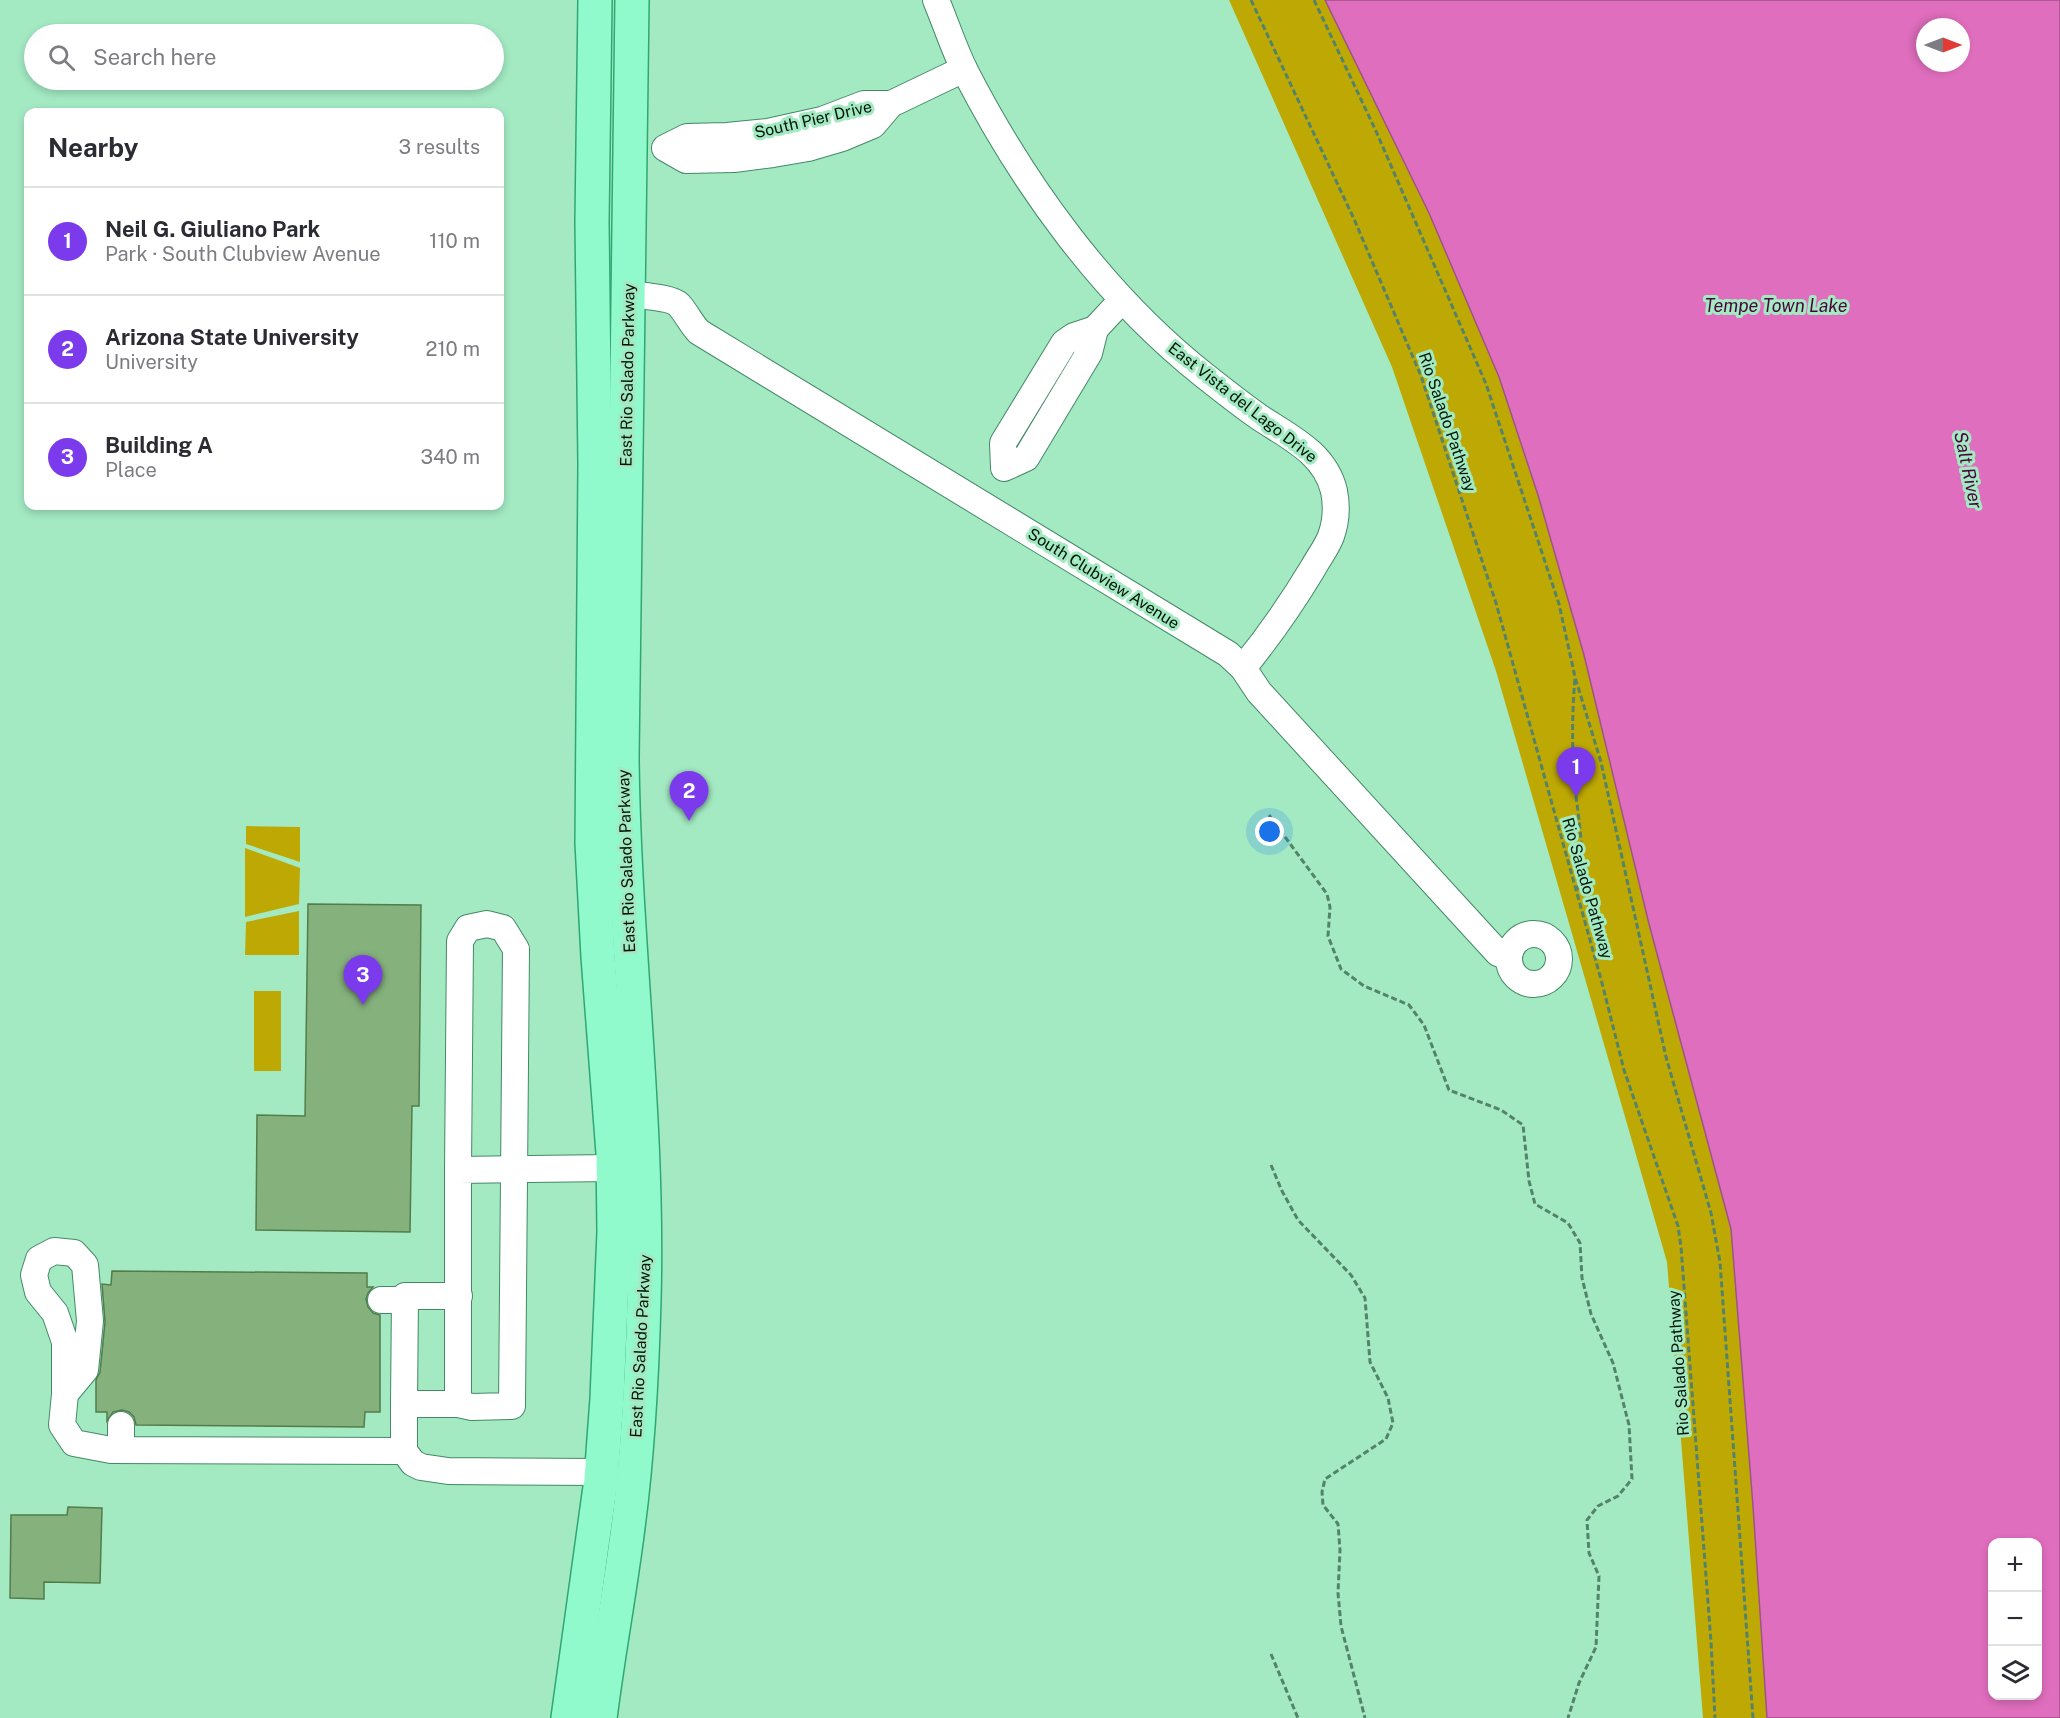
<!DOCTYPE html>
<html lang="en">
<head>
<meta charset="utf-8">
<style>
	:root { --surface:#fff; --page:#f7f7f7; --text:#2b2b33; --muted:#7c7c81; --line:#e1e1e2; --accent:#7c3aed }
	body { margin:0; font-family:"Public Sans",sans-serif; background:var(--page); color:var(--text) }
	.controls { position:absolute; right:18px; bottom:18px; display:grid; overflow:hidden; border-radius:12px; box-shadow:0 3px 9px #0003 }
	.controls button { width:54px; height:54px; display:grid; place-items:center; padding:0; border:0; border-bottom:2px solid var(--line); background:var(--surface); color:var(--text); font:30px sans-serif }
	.compass { position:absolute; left:1916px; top:18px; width:54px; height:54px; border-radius:50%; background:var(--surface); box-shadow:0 3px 9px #0003; rotate:90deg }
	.you { position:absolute; left:1270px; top:832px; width:21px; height:21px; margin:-15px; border:4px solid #fff; border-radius:50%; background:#1a73e8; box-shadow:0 0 0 9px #1a73e833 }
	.badge { display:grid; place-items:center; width:39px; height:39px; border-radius:50%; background:var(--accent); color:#fff; font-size:20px; font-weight:700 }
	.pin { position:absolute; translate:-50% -50px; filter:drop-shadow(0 2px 3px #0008) }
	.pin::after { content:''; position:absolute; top:32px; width:21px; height:18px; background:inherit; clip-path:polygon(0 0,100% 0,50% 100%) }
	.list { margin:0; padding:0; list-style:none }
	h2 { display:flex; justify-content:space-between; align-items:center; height:78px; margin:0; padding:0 24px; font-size:26px }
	h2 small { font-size:20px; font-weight:400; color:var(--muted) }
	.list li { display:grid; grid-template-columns:39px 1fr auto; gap:18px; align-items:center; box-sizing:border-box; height:108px; padding:0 24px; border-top:2px solid var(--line) }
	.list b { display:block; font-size:22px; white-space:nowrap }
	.list p { margin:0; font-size:20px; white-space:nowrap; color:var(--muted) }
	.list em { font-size:20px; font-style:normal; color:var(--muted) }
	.icon { flex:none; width:33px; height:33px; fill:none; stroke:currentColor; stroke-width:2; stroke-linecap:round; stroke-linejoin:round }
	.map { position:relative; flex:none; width:2060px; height:1718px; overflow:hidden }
	.search { position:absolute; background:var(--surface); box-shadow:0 3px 9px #0003; left:24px; top:24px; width:480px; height:66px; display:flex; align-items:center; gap:15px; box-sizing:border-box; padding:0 21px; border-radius:33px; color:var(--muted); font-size:22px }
	.panel { position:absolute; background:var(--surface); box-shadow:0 3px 9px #0003; left:24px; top:108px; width:480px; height:402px; border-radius:12px }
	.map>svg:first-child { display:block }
</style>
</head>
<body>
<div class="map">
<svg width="2060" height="1718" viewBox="0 0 2060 1718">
	<rect width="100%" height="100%" fill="#a3eac3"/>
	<g fill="#bea904">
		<polygon points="1229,0 1325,0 1429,213 1499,377 1538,495 1584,655 1649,924 1731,1229 1753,1506 1767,1718 1703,1718 1667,1262 1496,671 1392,367"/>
		<polygon points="246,826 300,827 300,862 246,844"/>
		<polygon points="245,848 300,868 299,904 245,917"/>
		<polygon points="299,911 299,955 245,955 246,922"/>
		<rect x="254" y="991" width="27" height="80"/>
	</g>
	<path fill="#e06ebe" stroke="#9d5387" stroke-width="1.5" fill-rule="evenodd" d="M1325,0H2060V1718H1767L1753,1506L1731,1229L1649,924L1584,655L1538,495L1499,377L1429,213ZM1925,27H1961V63H1925ZM1992,1542H2038V1696H1992Z"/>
	<g fill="#85b17c" stroke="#537c4a" stroke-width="1.5">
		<polygon points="308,904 421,905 419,1106 412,1106 410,1232 256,1230 257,1115 305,1116"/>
		<polygon points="112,1271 367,1273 367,1287 373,1287 368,1293 366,1299 368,1307 373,1313 380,1315 380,1412 365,1412 364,1427 136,1425 134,1417 129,1412 122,1410 113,1412 107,1421 107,1412 96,1412 96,1380 100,1372 105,1322 102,1284 111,1285"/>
		<polygon points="68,1507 102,1508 100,1583 44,1582 44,1599 10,1598 11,1515 67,1515"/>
	</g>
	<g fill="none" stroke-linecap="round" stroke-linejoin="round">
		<defs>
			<g id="minor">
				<path d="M936,0C946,24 954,49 965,71C1024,186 1104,296 1205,376C1223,390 1240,404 1259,417C1289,437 1325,453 1334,491C1337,506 1336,522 1331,536C1327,547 1319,557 1313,568C1292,603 1269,636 1243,668"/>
				<polyline points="891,104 873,125 842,138 808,148 773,154 734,159 686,160 665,148 687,137 727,136 768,132 822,120 864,104 891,104 964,69"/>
				<path d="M629,294C640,296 671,297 679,305C687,314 691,324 699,332L1228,654L1243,668L1259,692L1498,953L1509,957"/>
				<polyline points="1095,329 1074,336 1064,343 1003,443 1004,468 1026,458 1089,353 1095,329 1122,300"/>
				<circle cx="1534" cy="959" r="25"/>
				<polyline points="381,1300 405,1300"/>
				<polyline points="65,1394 65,1342 55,1313 38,1292 34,1275 39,1259 54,1251 74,1253 85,1265 90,1321 85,1370 65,1394 62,1425 74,1443 111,1450 404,1451 404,1404 458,1404 458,1170 613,1168"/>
				<polyline points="404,1404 405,1296 459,1296"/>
				<polyline points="458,1404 472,1407 512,1406 516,949 503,928 487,924 468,928 460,941 458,1170"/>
				<polyline points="121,1450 121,1425"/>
				<polyline points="404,1451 413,1463 421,1467 448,1471 601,1472"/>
			</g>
			<g id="major">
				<polyline points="568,1718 601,1480 607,1399 614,1232 613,1153 598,957 592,843 595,464 592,222 595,0"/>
				<path d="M600,1718C608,1654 620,1591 628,1527C638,1452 642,1375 644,1300C649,1119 624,939 622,758L632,0"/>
			</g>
		</defs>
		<use href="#minor" stroke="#448966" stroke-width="28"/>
		<use href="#major" stroke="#2fa772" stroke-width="36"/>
		<g stroke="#548369" stroke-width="3" stroke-dasharray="6 3" stroke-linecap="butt">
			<polyline points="1251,0 1354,219 1421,376 1496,603 1602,983 1624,1070 1678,1226 1681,1247 1711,1642 1715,1718"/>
			<polyline points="1314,0 1375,129 1486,384 1559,604 1575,677 1601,762 1666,1057 1711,1213 1720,1262 1753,1718"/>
			<path d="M1575,679C1572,712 1572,744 1574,777C1577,815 1588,856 1576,893"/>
			<polyline points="1269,815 1327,894 1330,907 1328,936 1341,969 1364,986 1409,1005 1424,1025 1449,1090 1501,1110 1523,1125 1529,1181 1535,1204 1568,1223 1580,1243 1582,1278 1591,1314 1613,1363 1629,1425 1632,1479 1618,1496 1598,1506 1587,1520 1589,1553 1599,1576 1596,1647 1579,1683 1568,1718"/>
			<polyline points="1271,1165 1282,1191 1298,1220 1351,1275 1365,1298 1370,1362 1388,1398 1393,1423 1386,1439 1325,1479 1322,1492 1323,1505 1338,1524 1340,1550 1338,1593 1341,1626 1365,1718"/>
			<polyline points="1271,1654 1298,1718"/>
		</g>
		<use href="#minor" stroke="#fff" stroke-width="26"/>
		<use href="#major" stroke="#91facd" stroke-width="33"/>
	</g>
	<g text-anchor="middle" stroke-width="6" stroke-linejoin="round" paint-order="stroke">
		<g font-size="16" fill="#001408" stroke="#a3eac3">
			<text transform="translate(813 119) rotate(-13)" y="6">South Pier Drive</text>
			<text transform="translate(627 375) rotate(-89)" y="6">East Rio Salado Parkway</text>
			<text transform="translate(1243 402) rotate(38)" y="6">East Vista del Lago Drive</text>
			<text transform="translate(1448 422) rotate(71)" y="6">Rio Salado Pathway</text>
			<text transform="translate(1104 578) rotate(32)" y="6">South Clubview Avenue</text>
			<text transform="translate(626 861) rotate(-92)" y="6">East Rio Salado Parkway</text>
			<text transform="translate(1588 888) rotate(74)" y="6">Rio Salado Pathway</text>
			<text transform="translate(640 1346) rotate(-87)" y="6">East Rio Salado Parkway</text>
			<text transform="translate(1678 1363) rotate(-94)" y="6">Rio Salado Pathway</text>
		</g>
		<g font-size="18" font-style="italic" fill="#4c033c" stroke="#a3eac3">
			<text x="1776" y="312">Tempe Town Lake</text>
			<text transform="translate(1968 470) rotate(78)" y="6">Salt River</text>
		</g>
	</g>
</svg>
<div class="controls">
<button>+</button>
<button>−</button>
<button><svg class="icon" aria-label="layers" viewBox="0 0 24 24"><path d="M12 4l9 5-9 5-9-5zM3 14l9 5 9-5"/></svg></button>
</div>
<svg class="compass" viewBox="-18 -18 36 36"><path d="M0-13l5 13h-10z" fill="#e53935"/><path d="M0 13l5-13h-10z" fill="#7c7c81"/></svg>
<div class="you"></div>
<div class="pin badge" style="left:1576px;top:797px">1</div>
<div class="pin badge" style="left:689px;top:821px">2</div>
<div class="pin badge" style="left:363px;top:1005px">3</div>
<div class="search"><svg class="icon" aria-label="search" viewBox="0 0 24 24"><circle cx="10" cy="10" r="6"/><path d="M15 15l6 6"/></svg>Search here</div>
<section class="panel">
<h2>Nearby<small>3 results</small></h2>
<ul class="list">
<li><span class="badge">1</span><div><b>Neil G. Giuliano Park</b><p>Park · South Clubview Avenue</p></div><em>110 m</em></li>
<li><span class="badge">2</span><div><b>Arizona State University</b><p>University</p></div><em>210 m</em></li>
<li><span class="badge">3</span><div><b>Building A</b><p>Place</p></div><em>340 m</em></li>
</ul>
</section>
</div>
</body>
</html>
